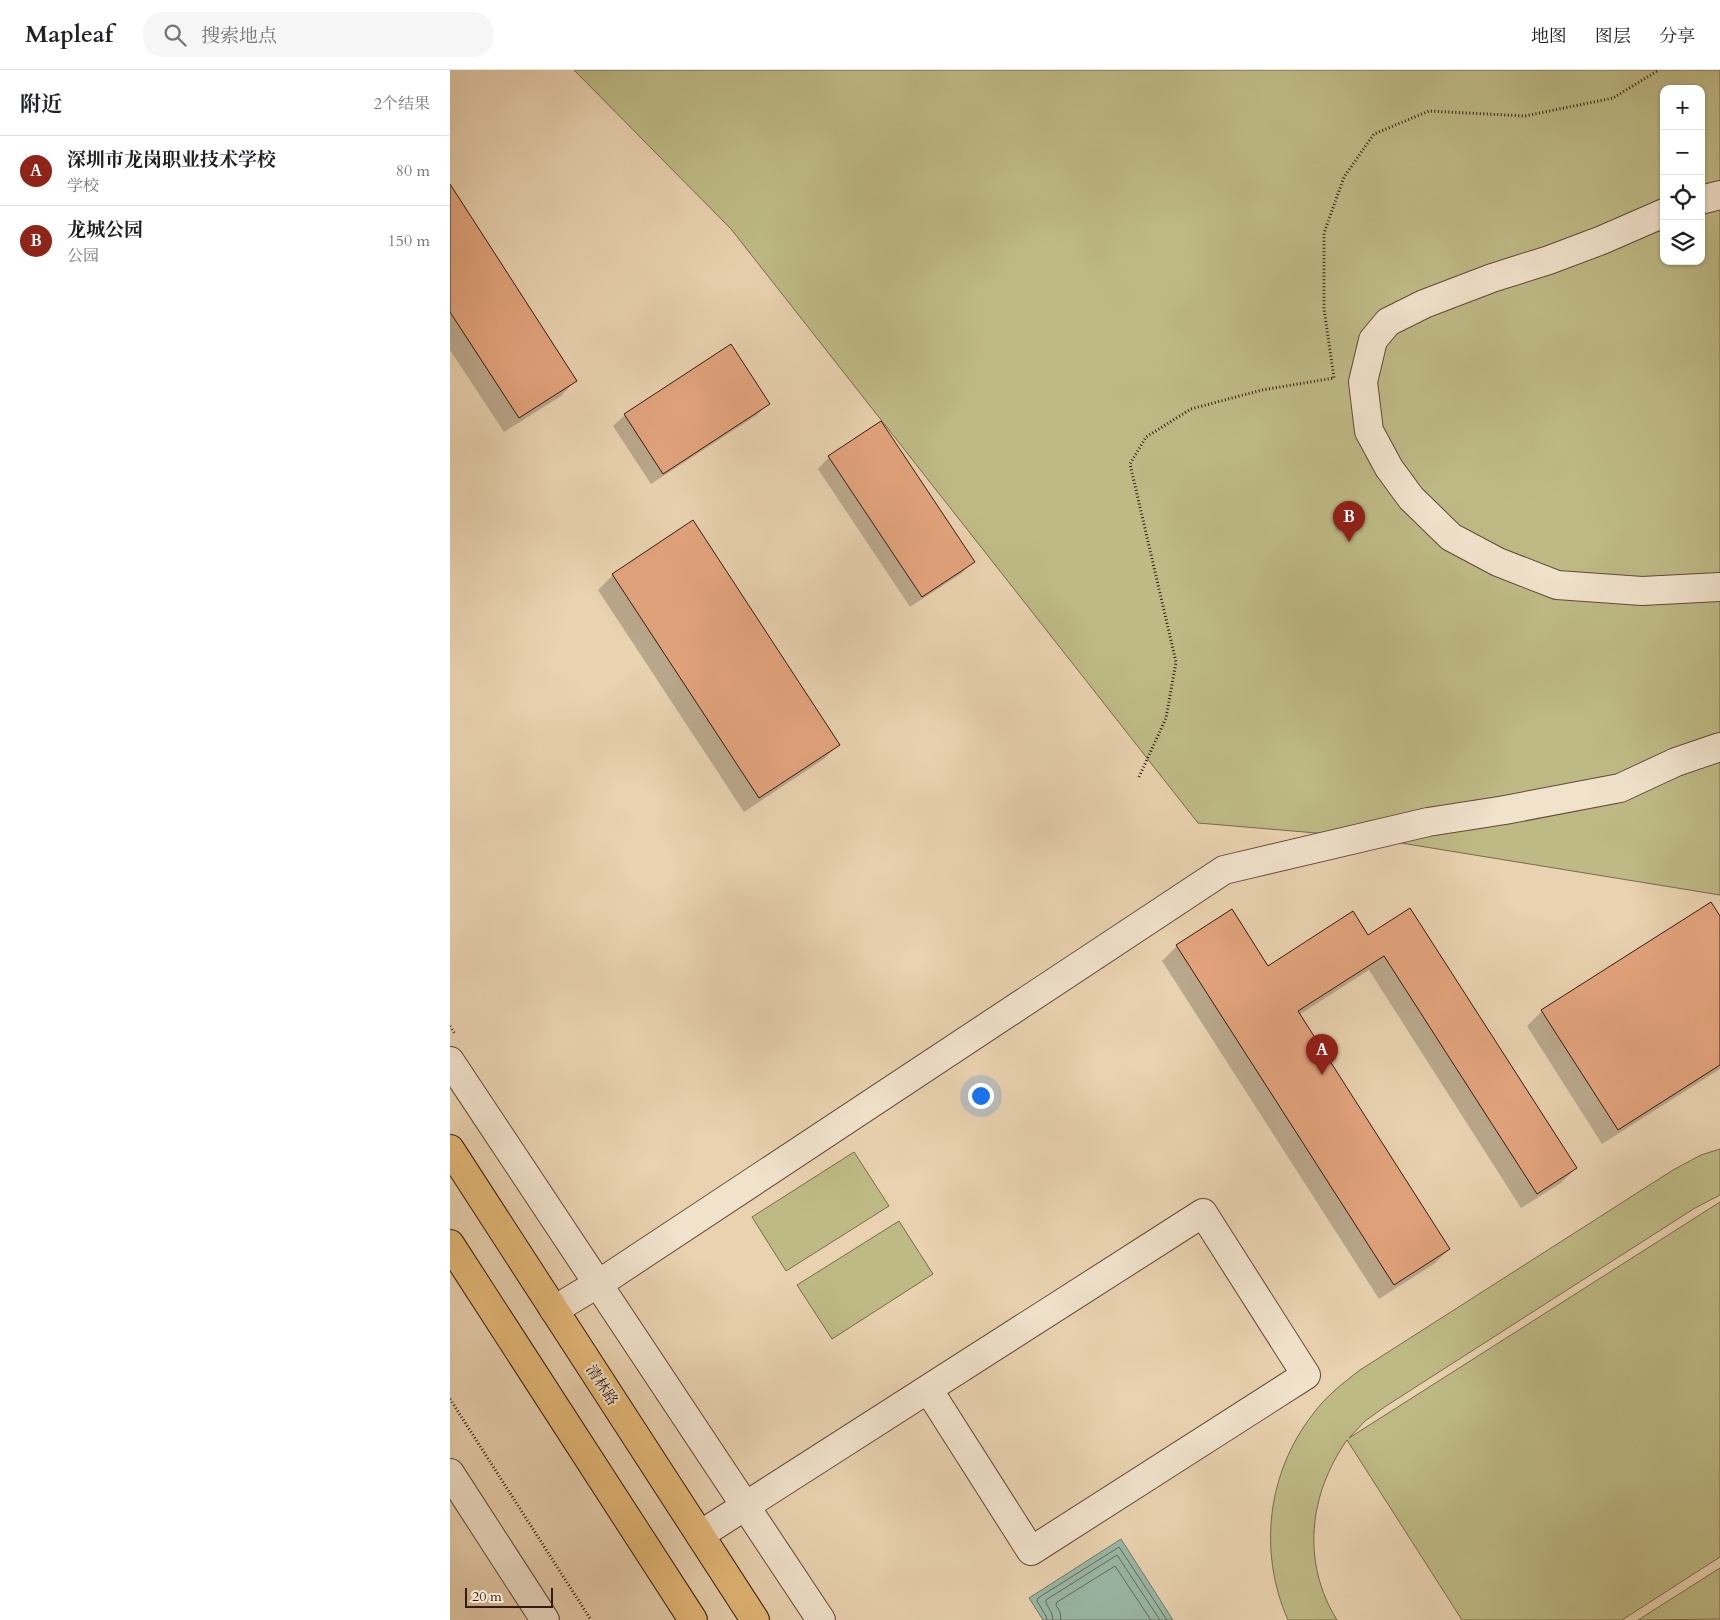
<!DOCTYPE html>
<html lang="zh">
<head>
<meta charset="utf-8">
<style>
	:root { --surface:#fff; --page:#f6f6f6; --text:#202124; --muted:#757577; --line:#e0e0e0; --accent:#8f2418 }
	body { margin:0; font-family:Cardo,"Noto Serif SC",serif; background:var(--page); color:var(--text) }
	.controls { position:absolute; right:15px; top:15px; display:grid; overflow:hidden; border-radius:10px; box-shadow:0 1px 4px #0004 }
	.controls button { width:45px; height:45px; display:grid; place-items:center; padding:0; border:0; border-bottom:1px solid var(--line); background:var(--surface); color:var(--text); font:25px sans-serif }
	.scale { position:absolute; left:15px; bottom:12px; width:88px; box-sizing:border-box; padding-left:5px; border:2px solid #361a0f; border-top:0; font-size:14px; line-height:18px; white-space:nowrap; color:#361a0f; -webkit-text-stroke:4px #f1e2cc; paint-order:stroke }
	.you { position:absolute; left:530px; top:1025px; width:18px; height:18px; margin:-12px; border:4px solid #fff; border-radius:50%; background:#1a73e8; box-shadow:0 0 0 8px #1a73e833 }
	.badge { display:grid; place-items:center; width:32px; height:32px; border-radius:50%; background:var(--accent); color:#fff; font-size:16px; font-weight:700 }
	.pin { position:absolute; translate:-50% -41px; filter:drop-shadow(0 1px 2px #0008) }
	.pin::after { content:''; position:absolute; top:26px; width:18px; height:15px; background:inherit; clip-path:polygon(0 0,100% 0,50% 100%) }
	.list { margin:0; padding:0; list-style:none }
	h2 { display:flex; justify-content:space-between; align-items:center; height:65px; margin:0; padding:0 20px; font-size:21px }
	h2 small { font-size:16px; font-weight:400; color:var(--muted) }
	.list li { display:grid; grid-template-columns:32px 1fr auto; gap:15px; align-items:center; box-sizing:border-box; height:70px; padding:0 20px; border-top:1px solid var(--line) }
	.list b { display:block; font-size:19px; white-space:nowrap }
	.list p { margin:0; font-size:16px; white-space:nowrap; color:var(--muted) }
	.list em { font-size:16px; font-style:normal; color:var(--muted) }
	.icon { flex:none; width:28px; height:28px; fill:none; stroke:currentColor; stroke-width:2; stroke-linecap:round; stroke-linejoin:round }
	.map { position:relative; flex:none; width:1270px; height:1550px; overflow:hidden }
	header { display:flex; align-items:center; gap:30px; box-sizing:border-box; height:70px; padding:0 25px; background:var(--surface); border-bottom:1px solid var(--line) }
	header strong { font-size:24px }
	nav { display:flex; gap:28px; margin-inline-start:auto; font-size:18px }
	.search { width:350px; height:45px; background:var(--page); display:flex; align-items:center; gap:12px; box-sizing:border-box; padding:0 18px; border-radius:20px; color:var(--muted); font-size:19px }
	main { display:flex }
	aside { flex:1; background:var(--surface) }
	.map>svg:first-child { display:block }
</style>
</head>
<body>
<header>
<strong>Mapleaf</strong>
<div class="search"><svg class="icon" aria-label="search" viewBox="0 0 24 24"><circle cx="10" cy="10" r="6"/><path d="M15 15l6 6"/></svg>搜索地点</div>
<nav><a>地图</a><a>图层</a><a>分享</a></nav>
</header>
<main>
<aside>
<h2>附近<small>2个结果</small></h2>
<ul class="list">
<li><span class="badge">A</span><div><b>深圳市龙岗职业技术学校</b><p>学校</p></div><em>80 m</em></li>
<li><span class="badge">B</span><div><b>龙城公园</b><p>公园</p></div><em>150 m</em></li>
</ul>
</aside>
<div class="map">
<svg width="1270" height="1550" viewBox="0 0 1270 1550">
	<rect width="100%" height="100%" fill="#e9d2b0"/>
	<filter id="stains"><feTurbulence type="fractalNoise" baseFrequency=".004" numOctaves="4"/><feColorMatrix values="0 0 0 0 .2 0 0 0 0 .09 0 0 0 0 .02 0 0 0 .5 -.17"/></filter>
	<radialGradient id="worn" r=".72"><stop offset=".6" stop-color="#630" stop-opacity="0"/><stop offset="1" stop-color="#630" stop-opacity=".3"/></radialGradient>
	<g fill="#beba86" stroke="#7a6a4a" fill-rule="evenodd">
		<path d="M124,0H1270V825L914,767L748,753L281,159ZM1214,19H1251V191H1214Z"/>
		<path d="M1270,1079V1125L1245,1138L936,1336L915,1351L899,1368L1270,1132V1487L1172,1550H1012L897,1370C859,1424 851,1492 887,1550H838C808,1482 817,1403 863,1344C876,1326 893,1313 910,1300L1223,1100L1251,1085Z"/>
		<polygon points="404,1082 439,1136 336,1201 302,1147"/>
		<polygon points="449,1151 483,1204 382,1269 347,1215"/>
		<polygon points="1270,1498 1270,1549 1188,1550"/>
	</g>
	<polygon fill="#99b8a6" stroke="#71796a" points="671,1469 723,1550 593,1550 579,1528"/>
	<g fill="#0003">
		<polygon points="0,116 125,311 111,326 54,362 0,280"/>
		<polygon points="318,334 307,345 201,414 163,356 175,345"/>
		<polygon points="379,387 523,491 512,503 460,537 368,399"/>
		<polygon points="243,452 389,674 374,689 294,742 148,520 163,505"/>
		<polygon points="1270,848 1270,999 1152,1074 1077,956 1092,941"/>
		<polygon points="918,867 1126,1098 1111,1113 1071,1138 919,900 849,945 999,1179 984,1194 929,1229 712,891 727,876 818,897"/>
	</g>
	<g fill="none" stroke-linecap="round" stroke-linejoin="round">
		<g stroke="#68695a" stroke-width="1">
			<polyline points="597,1550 596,1546 587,1531 588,1528 669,1477 717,1550"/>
			<polyline points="603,1550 602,1544 596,1533 596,1530 667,1485 710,1550"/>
			<polyline points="611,1550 610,1542 606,1535 607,1532 665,1496 701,1550"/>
		</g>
	</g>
	<g fill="#e3a47d" stroke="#361a0f">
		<polygon points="0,114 127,311 69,348 0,242"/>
		<polygon points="281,274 320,334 213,404 174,344"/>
		<polygon points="431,351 525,492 472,527 378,386"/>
		<polygon points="243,450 390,675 309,728 162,504"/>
		<polygon points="1261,832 1270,846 1270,995 1168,1060 1091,940"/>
		<polygon points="960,838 1127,1098 1087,1124 934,886 848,941 1000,1179 944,1215 726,875 782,839 818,896 903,841 918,865"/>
	</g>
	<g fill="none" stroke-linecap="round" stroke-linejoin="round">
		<defs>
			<g id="minor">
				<polyline points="1251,130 1270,125"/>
				<polyline points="1214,143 1152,170 1099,190 1042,208 974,234 938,252 923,270 913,312 919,361 939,398 961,428 1001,467 1048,492 1107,515 1192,521 1270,517"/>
				<polyline points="0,991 371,1550"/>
				<polyline points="104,1240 162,1205 774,800 978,752 1055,740 1170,718 1226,692 1270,677"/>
				<polyline points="0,1403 95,1550"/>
				<polyline points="250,1465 753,1143 856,1305 581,1481 478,1319"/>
			</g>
			<g id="major">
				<polyline points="0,1079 305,1550"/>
				<polyline points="0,1174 243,1550"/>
			</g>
		</defs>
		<use href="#minor" stroke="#634837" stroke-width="30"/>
		<use href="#major" stroke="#361a0f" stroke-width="30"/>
		<g stroke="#361a0f" stroke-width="3" stroke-dasharray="1 2.5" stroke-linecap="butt">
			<polyline points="689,707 716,648 726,592 680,394 696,367 741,339 812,320 884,308 874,239 874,163 894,107 924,64 979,41 1075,46 1163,28 1209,0"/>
			<polyline points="0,956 5,964"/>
			<polyline points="0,1329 141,1550"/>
		</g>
		<use href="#minor" stroke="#f1e2cc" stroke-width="28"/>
		<use href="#major" stroke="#e4b978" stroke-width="28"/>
	</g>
	<g text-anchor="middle" stroke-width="4" stroke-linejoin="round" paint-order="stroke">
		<g font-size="15" fill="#361a0f" stroke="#f1e2cc">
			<text transform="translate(152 1315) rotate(57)" y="5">清林路</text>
		</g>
	</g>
	<rect width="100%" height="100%" filter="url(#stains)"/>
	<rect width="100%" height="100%" fill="url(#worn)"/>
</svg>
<div class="controls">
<button>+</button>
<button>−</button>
<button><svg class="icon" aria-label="locate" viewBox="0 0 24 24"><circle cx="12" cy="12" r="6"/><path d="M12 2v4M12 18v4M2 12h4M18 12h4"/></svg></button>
<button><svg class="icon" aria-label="layers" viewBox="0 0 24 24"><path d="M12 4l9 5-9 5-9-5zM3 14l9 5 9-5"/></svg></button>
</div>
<div class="scale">20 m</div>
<div class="you"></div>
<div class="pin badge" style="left:872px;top:1005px">A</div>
<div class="pin badge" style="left:899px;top:472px">B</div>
</div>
</main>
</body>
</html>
